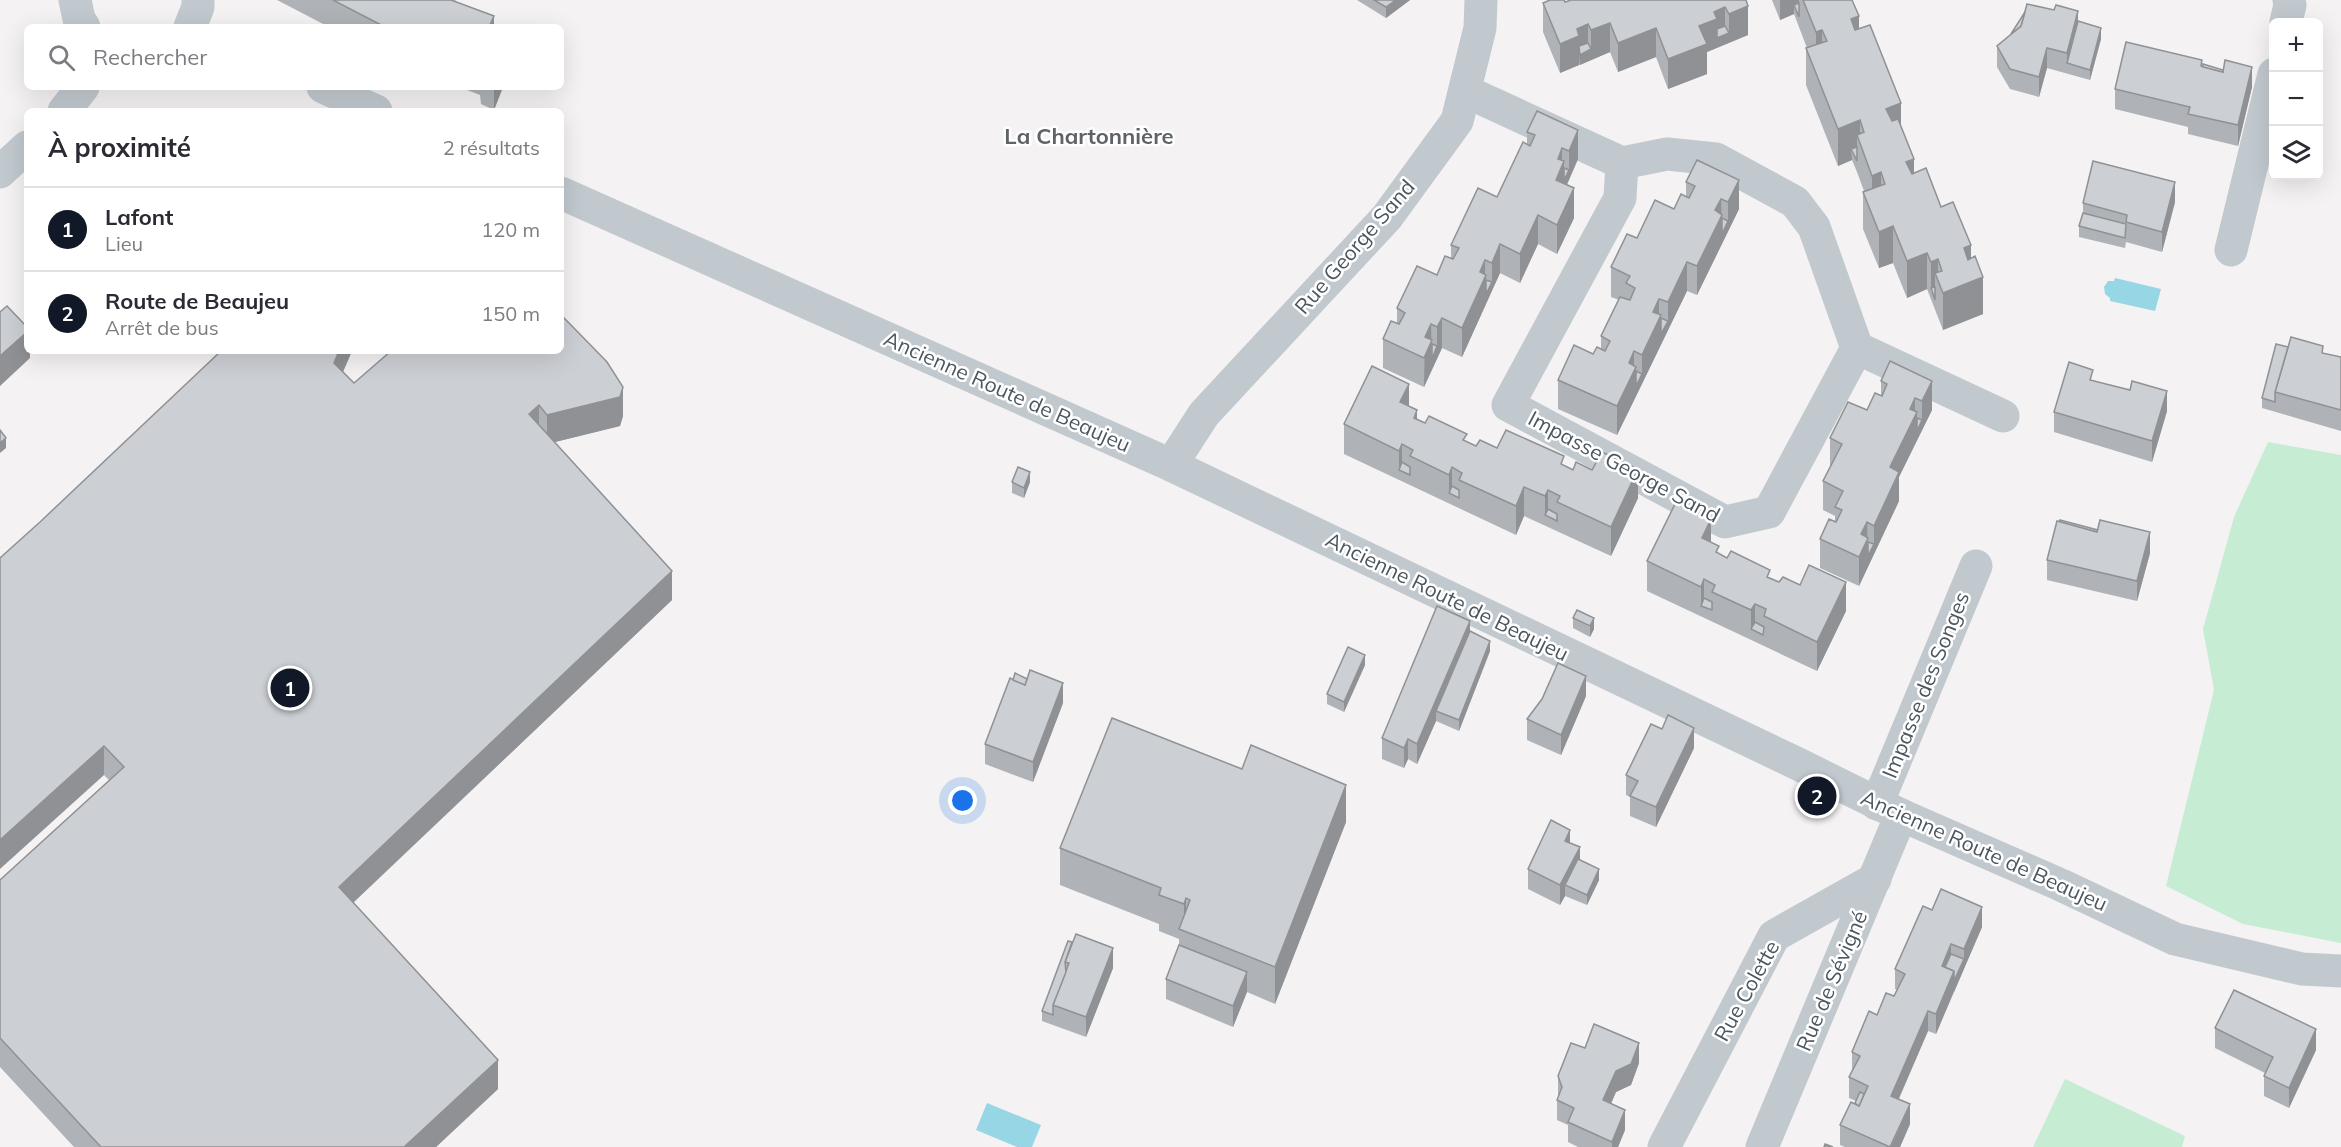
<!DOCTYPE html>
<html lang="fr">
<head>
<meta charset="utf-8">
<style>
	:root { --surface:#fff; --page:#f2f2f3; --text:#2b2b33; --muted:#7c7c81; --line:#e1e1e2; --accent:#111827 }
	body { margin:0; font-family:Mulish,sans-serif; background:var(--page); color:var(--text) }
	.controls { position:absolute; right:18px; top:18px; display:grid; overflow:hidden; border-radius:9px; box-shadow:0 6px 24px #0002 }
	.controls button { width:54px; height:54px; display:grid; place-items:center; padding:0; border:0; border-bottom:2px solid var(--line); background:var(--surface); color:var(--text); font:30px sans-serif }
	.you { position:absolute; left:963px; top:801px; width:21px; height:21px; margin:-15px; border:4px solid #fff; border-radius:50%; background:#1a73e8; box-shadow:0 0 0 9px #1a73e833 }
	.badge { display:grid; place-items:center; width:39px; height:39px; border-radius:50%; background:var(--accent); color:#fff; font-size:20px; font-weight:700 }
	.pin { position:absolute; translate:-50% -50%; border:3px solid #fff; box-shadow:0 2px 6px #0006 }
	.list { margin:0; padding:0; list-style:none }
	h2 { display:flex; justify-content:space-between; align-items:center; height:78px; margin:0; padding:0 24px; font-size:26px }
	h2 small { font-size:20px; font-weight:400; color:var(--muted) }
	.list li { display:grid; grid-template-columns:39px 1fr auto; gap:18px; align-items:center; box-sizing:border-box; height:84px; padding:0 24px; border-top:2px solid var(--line) }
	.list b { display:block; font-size:22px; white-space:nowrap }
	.list p { margin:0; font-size:20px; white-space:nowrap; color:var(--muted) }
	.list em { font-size:20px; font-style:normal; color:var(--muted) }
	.icon { flex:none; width:33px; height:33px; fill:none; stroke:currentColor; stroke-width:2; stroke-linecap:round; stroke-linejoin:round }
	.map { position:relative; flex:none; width:2341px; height:1147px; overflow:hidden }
	.search { position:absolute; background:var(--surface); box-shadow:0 6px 24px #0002; left:24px; top:24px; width:540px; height:66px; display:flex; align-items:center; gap:15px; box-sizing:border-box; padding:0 21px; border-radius:9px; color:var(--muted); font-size:22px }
	.panel { position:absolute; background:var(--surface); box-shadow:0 6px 24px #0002; left:24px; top:108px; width:540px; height:246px; border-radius:9px }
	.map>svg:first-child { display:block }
</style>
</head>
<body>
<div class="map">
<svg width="2341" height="1147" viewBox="0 0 2341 1147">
	<rect width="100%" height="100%" fill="#f4f2f2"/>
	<g fill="#c6ecd4">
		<polygon points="2268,442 2341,455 2341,943 2243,924 2166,886 2214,690 2203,629 2234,517"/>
		<polygon points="2065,1079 2185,1136 2182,1147 2033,1147"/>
	</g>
	<g fill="#97d7e5">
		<polygon points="2115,278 2161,289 2155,311 2110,301 2110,298 2105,294 2104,287 2108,281 2114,281"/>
		<polygon points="987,1103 1041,1125 1032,1147 1017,1147 976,1130"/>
	</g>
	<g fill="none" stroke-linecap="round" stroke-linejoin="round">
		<g stroke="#c1c9cf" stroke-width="33">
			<polyline points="75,0 79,19 84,27"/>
			<polyline points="2286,22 2290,5 2289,0"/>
			<polyline points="190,27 198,7 198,0"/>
			<polyline points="323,87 376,111"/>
			<polyline points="1465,91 1622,163 1667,154 1716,159 1795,202 1814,227 1857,348 1769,512 1725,522 1508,405 1620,198 1622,163"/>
			<polyline points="64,111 83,87"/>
			<polyline points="0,172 27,147"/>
			<polyline points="561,193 1171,465 1796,763 1901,815 2061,885 2175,939 2302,969 2341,971"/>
			<polyline points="2231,250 2274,74"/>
			<polyline points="1857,348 2003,416"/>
			<polyline points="1171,465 1204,414 1387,217 1457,121 1480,28 1481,0"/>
			<polyline points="1877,804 1976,566"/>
			<polyline points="1664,1147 1774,936 1875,879"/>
			<polyline points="1762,1147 1901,815"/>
		</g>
	</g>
	<g fill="#afb2b6">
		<polygon points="277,0 456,0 455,1 494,27 329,27"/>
		<polygon points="1357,0 1410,0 1386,18"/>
		<polygon points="1746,0 1748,35 1707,52 1707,74 1668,89 1656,57 1618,72 1610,52 1560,73 1543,32 1543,3"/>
		<polygon points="1772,0 1852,0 1859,28 1901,126 1914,173 1941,207 1971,258 1983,314 1943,330 1927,289 1907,298 1893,263 1879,268 1863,229 1863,192 1864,191 1857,172 1852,160 1838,166 1806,85 1806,48 1807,48 1794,14 1780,20"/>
		<polygon points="2078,21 2101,39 2090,80 2047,68 2039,97 2010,89 1997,67 1997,46"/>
		<polygon points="2202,66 2252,87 2238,146 2188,134 2188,127 2115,109 2115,89"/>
		<polygon points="459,87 503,87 494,110 481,104 480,95"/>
		<polygon points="1537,111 1578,159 1567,185 1574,218 1557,254 1538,244 1520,283 1500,273 1462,357 1442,348 1424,387 1383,368 1383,339 1397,323 1397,308 1437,275 1451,258 1451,245 1497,197 1527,144 1527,132"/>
		<polygon points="1697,160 1739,209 1697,295 1687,291 1617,435 1558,409 1558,380 1593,354 1601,350 1601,336 1619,300 1611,297 1611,267 1637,238 1674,209 1686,197 1686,182"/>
		<polygon points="2175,202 2162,252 2126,242 2125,248 2079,237 2079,226 2083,213 2083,203"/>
		<polygon points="2288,347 2323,353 2341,357 2341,431 2262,408 2262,398"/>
		<polygon points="352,351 343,372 354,383 623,416 620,426 555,442 672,600 353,903 498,1089 436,1147 74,1147 0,1067 0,880 109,780 104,775 40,522"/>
		<polygon points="1890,361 1932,410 1899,477 1899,501 1859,586 1820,568 1820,539 1835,521 1835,516 1823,510 1823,481 1830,467 1830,438 1867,410 1881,396 1881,381"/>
		<polygon points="2093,380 2167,411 2152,462 2054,432 2054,412"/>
		<polygon points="1409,406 1417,419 1476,446 1497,448 1564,465 1638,498 1611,556 1524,516 1516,535 1344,454 1344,424"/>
		<polygon points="1012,482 1030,482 1024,498 1012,493"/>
		<polygon points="1711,542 1719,554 1770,578 1846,611 1817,671 1647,591 1647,561"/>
		<polygon points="2150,553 2137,601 2047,580 2047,560"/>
		<polygon points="1573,618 1594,629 1590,637 1573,628"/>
		<polygon points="1470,631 1490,651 1459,731 1436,721 1417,764 1408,759 1404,768 1382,759 1382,738"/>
		<polygon points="1365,665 1344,712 1327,704 1327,694"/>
		<polygon points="1027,679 1063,703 1033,782 985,764 985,744 1013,680"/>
		<polygon points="1586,696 1561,755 1527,740 1527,719"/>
		<polygon points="1694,748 1656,827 1630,816 1630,797 1626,795 1626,775"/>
		<polygon points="1346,822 1275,1004 1247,992 1233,1027 1166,999 1166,979 1179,945 1179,939 1159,931 1159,924 1060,885 1060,848"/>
		<polygon points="1570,843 1580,860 1599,880 1587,905 1565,896 1560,905 1528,889 1528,869"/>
		<polygon points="1932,910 1982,927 1936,1034 1928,1031 1899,1099 1910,1124 1900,1147 1845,1147 1840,1145 1840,1125 1856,1101 1849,1098 1849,1077 1852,1072 1852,1052 1877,1015 1894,996 1897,990 1895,989 1895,969"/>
		<polygon points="1068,941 1113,968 1086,1037 1042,1021 1042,1011"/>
		<polygon points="2215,1028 2316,1050 2289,1108 2264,1096 2264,1076 2265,1073 2215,1048"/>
		<polygon points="1585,1048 1639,1063 1631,1085 1616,1092 1611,1104 1625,1130 1618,1147 1578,1147 1568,1142 1568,1125 1557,1120 1557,1100 1558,1097 1558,1076"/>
	</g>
	<g fill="#8f9194">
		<polygon points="1396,0 1410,0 1386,18 1386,7"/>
		<polygon points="1780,0 1799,0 1799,13 1794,5 1794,14 1780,20"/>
		<polygon points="1748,6 1748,35 1707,52 1707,74 1668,89 1668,59 1699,26 1714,12 1725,7 1725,34 1729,33 1729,14"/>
		<polygon points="2078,11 2078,31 2067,63 2067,53"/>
		<polygon points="494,16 494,27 489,27"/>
		<polygon points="1859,16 1859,53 1851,19"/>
		<polygon points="1610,23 1610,52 1580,65 1580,55 1579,65 1560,73 1560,44 1577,29 1588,24 1588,51 1591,49 1591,30"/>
		<polygon points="1656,28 1656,57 1618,72 1618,43"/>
		<polygon points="2101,28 2101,39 2090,80 2090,70"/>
		<polygon points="1822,30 1822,67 1816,69 1816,32"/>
		<polygon points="2047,48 2047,68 2039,97 2039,77"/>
		<polygon points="2252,67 2252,87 2238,146 2238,125"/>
		<polygon points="494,87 503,87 494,110"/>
		<polygon points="1901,103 1901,140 1890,144 1886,109"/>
		<polygon points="1860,120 1860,143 1857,135 1857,158 1851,149 1852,160 1838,166 1838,129"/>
		<polygon points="1578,130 1578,159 1556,209 1556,180 1558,159 1562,148 1562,166 1564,161 1564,180 1569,170 1569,151"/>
		<polygon points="1914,159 1914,196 1906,162"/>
		<polygon points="1881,172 1881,209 1872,202 1872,176"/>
		<polygon points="1739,180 1739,209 1697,295 1697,266 1715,210 1721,199 1722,234 1728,221 1728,202"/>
		<polygon points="2175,182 2175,202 2162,252 2162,232"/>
		<polygon points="1574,188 1574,218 1557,254 1557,225"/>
		<polygon points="1538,215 1538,244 1520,283 1520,254"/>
		<polygon points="1893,226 1893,263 1879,268 1879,232"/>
		<polygon points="1500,244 1500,273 1462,357 1462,328 1480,272 1485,260 1485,278 1486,275 1486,294 1492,282 1492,263"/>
		<polygon points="1971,245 1971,282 1964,248"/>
		<polygon points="1927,253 1927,289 1907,298 1907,261"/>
		<polygon points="1938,259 1938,279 1935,273 1935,297 1931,288 1931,299 1931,262"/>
		<polygon points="1687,262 1687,291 1642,384 1642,355 1653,312 1659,299 1659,319 1661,315 1661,334 1668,321 1668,302"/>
		<polygon points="1983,277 1983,314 1943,330 1943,293"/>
		<polygon points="1442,318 1442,348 1424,387 1425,337 1431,324 1432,359 1437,346 1437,327"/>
		<polygon points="27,332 27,351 30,351 30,358 0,386 0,356"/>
		<polygon points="339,351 352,351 334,392 334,363"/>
		<polygon points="1634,351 1634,371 1636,367 1636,386 1642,374 1642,384 1617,435 1617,406 1629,363"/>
		<polygon points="1932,381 1932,410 1899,477 1899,501 1859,586 1859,557 1861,534 1867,522 1868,556 1874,544 1874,526 1890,467 1910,409 1915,398 1915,415 1917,412 1917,431 1922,420 1922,401"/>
		<polygon points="1409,384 1409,413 1400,402"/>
		<polygon points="623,387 623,416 620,426 547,444 547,415"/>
		<polygon points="2167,391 2167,411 2152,462 2152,441"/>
		<polygon points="539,405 539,434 529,414"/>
		<polygon points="1417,410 1417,438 1414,418"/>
		<polygon points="6,438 6,448 0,453 0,443"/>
		<polygon points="1402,444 1402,471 1399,470 1399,451"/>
		<polygon points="1452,467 1452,495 1449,493 1449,475"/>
		<polygon points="1638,469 1638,498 1611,556 1611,527"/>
		<polygon points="1030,472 1030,482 1024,498 1024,488"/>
		<polygon points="1524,487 1524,516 1516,535 1516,506"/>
		<polygon points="1548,490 1548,516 1545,515 1545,496"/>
		<polygon points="1711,519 1711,548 1702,538"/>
		<polygon points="2150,532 2150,553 2137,601 2137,581"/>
		<polygon points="672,571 672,600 339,916 339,887"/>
		<polygon points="1704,579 1704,607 1701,606 1701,587"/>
		<polygon points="1846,582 1846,611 1817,671 1817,642"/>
		<polygon points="1755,604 1755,631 1751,629 1751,610"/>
		<polygon points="1594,618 1594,629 1590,637 1590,626"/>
		<polygon points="1470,621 1470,642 1436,711 1436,721 1417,764 1417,744"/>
		<polygon points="1490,641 1490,651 1459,731 1459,720"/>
		<polygon points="1365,655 1365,665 1344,712 1344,702"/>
		<polygon points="1586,676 1586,696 1561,755 1561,735"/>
		<polygon points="1063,683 1063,703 1033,782 1033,762"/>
		<polygon points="1694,728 1694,748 1656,827 1656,807"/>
		<polygon points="1408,739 1408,759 1404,768 1404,748"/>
		<polygon points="104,746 104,775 0,869 0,840"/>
		<polygon points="1346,785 1346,822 1275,1004 1275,967"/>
		<polygon points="1570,830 1570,850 1565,841"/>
		<polygon points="1580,847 1580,868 1565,885 1565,896 1560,905 1560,885"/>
		<polygon points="1599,869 1599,880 1587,905 1587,895"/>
		<polygon points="1186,898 1186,932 1184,931 1184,904"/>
		<polygon points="1982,907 1982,927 1954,992 1954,981 1964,959 1964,949"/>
		<polygon points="1951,944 1951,964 1946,977 1942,966"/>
		<polygon points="1113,948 1113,968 1086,1037 1086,1017"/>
		<polygon points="1954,971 1954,991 1936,1034 1936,1014"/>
		<polygon points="1247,972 1247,992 1233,1027 1233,1006"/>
		<polygon points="1928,1011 1928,1031 1891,1116 1891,1096"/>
		<polygon points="2316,1029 2316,1050 2289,1108 2289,1088"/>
		<polygon points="1639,1043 1639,1063 1631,1085 1616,1092 1603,1121 1603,1100 1616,1071"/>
		<polygon points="498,1060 498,1089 436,1147 404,1147"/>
		<polygon points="1910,1104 1910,1124 1900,1147 1891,1147"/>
		<polygon points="1625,1110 1625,1130 1618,1147 1612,1147 1612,1142"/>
	</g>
	<g fill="#cccfd4" stroke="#8f9194" stroke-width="1.5">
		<polygon points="333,0 451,0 494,16 489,27 385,27"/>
		<polygon points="1374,0 1396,0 1386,7"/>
		<polygon points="1550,0 1564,0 1565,2 1571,0 1746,0 1748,6 1729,14 1725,7 1714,12 1717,19 1699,26 1707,44 1668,59 1656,28 1618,43 1610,23 1591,30 1588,24 1577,29 1579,36 1560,44 1543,3"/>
		<polygon points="1803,0 1852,0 1859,16 1851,19 1855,30 1870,25 1901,103 1886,109 1892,121 1898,119 1914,159 1906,162 1912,174 1926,168 1941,207 1953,202 1971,245 1964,248 1968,260 1975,256 1983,277 1943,293 1935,273 1942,271 1938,259 1931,262 1927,253 1907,261 1893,226 1879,232 1863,192 1885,184 1881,172 1872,176 1857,135 1864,132 1860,120 1838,129 1806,48 1827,41 1822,30 1816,32"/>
		<polygon points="1799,3 1799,17 1794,5"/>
		<polygon points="2027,4 2054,10 2056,5 2078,11 2067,53 2047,48 2039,77 2010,69 1997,46 2021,26"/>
		<polygon points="2025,12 2021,26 2011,34"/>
		<polygon points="2078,21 2101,28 2090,70 2067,63"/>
		<polygon points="1725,26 1729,33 1717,38 1717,29"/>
		<polygon points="2126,42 2202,60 2201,66 2223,72 2225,60 2252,67 2238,125 2188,114 2190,107 2115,89"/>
		<polygon points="1588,43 1591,49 1580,55 1579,46"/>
		<polygon points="2203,64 2223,70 2223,72 2203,67"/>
		<polygon points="1537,111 1578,130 1569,151 1562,148 1558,159 1564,161 1556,180 1574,188 1557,225 1538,215 1520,254 1500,244 1492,263 1485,260 1480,272 1486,275 1462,328 1442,318 1437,327 1431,324 1425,337 1432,340 1424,358 1383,339 1391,321 1399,324 1405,313 1397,308 1417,266 1437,275 1445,256 1453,259 1459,248 1451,245 1478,188 1497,197 1523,142 1530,146 1535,135 1527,132"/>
		<polygon points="1857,147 1857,161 1851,149"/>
		<polygon points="1697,160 1739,180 1728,202 1721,199 1715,210 1722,215 1697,266 1687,262 1668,302 1659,299 1653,312 1661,315 1642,355 1634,351 1629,363 1636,367 1617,406 1558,380 1574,345 1593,354 1597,347 1605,351 1610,341 1601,336 1620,297 1630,300 1635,288 1626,283 1630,276 1611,267 1627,234 1637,238 1655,200 1674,209 1681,194 1689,198 1695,186 1686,182"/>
		<polygon points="2093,161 2175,182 2162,232 2126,222 2127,215 2083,203"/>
		<polygon points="1564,168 1569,170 1564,180"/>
		<polygon points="2083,213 2126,224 2125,238 2079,226"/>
		<polygon points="1722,218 1728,221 1722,234"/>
		<polygon points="1486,280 1492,282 1486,294"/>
		<polygon points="1935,287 1935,300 1931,288"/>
		<polygon points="7,306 27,327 27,332 0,356 0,312"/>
		<polygon points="561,315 570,324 607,362 623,387 620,397 547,415 539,405 529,414 672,571 339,887 498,1060 404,1147 101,1147 0,1038 0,880 124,767 104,746 0,840 0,558 40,522 221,351 339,351 334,363 354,383 391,351 561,351"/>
		<polygon points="1661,318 1668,321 1661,334"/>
		<polygon points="2291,337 2323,346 2322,353 2341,357 2341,410 2275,392"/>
		<polygon points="1432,344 1437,346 1432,359"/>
		<polygon points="2276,344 2288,347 2275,392 2275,402 2262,398"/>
		<polygon points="1890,361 1932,381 1922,401 1915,398 1910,409 1917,412 1890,467 1899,472 1874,526 1867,522 1861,534 1868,538 1859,557 1820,539 1829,519 1836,522 1842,510 1835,507 1843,491 1823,481 1842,444 1830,438 1848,402 1867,410 1875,393 1882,396 1887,384 1881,381"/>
		<polygon points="2069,362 2093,370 2090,380 2130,390 2132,381 2167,391 2152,441 2054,412"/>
		<polygon points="1372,366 1409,384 1400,402 1417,410 1414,418 1425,423 1429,416 1467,434 1463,440 1476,446 1480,440 1497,448 1506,430 1564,456 1561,464 1573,470 1576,462 1592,470 1602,452 1638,469 1611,527 1557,502 1560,496 1548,490 1545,496 1524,487 1516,506 1459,480 1462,473 1452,467 1449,475 1410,456 1413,450 1402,444 1399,451 1344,424"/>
		<polygon points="1636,371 1642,374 1636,386"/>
		<polygon points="1917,418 1922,420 1917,431"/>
		<polygon points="0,430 6,438 0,443"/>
		<polygon points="1402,462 1410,467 1410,475 1399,470"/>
		<polygon points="1018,467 1030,472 1024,488 1012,482"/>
		<polygon points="1452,486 1459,490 1459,498 1449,493"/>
		<polygon points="1676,502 1711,519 1702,538 1719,546 1716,552 1727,558 1731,551 1770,570 1767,577 1779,582 1783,577 1800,585 1809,565 1846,582 1817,642 1764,616 1766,609 1755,604 1751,610 1712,592 1715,585 1704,579 1701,587 1647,561"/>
		<polygon points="1548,509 1557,514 1557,521 1545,515"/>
		<polygon points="2060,520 2098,530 2097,532 2059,522"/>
		<polygon points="2100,520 2150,532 2137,581 2047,560 2057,521 2097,532"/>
		<polygon points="1868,542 1874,544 1868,556"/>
		<polygon points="1704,598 1712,602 1712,610 1701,606"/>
		<polygon points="1437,606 1470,621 1417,744 1408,739 1404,748 1382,738"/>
		<polygon points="1577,610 1594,618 1590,626 1573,618"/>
		<polygon points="1755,622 1764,627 1763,635 1751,629"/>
		<polygon points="1470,631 1490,641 1459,720 1436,711"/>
		<polygon points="1348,647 1365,655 1344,702 1327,694"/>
		<polygon points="1558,663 1586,676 1561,735 1527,719 1542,699"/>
		<polygon points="1030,670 1063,683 1033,762 985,744 1010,678 1025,685"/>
		<polygon points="1015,673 1027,679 1025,685 1013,680"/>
		<polygon points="1668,715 1694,728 1656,807 1630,796 1638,781 1626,775 1651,724 1662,729"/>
		<polygon points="1112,718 1242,769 1251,745 1346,785 1275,967 1179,929 1190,900 1186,898 1184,904 1159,895 1161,888 1060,848"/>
		<polygon points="1551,820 1570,830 1565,841 1580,847 1560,885 1528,869"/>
		<polygon points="1578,859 1599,869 1587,895 1565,885"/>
		<polygon points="1941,889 1982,907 1964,949 1951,944 1942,966 1954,971 1936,1014 1928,1011 1891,1096 1910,1104 1890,1147 1840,1125 1851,1102 1859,1106 1868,1086 1849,1077 1860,1056 1852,1052 1869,1011 1877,1015 1886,993 1894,996 1905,974 1895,969 1923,906 1932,910"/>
		<polygon points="1076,934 1113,948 1086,1017 1053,1005 1069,963 1065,962"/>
		<polygon points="1068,941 1072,942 1065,962 1066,972 1053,1005 1053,1015 1042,1011"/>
		<polygon points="1179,945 1247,972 1233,1006 1166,979"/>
		<polygon points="1951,954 1964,959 1954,981 1954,971 1945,967"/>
		<polygon points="2234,990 2316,1029 2289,1088 2264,1076 2273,1057 2215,1028"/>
		<polygon points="1594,1024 1639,1043 1631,1064 1616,1071 1603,1100 1625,1110 1612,1142 1568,1122 1574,1108 1557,1100 1562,1087 1558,1076 1571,1043 1585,1048"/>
		<polygon points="1860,1092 1864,1094 1859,1106 1855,1103"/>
		<polygon points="1825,1144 1833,1147 1824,1147"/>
	</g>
	<g text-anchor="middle" stroke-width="5" stroke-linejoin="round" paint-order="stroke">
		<g font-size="21" fill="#4b565e" stroke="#fff">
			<text transform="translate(1355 247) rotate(-49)" y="7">Rue George Sand</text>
			<text transform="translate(1007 392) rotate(24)" y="7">Ancienne Route de Beaujeu</text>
			<text transform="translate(1624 467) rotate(28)" y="7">Impasse George Sand</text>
			<text transform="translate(1447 597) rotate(26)" y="7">Ancienne Route de Beaujeu</text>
			<text transform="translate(1926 685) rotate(-68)" y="7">Impasse des Songes</text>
			<text transform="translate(1984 851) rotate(24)" y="7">Ancienne Route de Beaujeu</text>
			<text transform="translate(1832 981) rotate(-67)" y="7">Rue de Sévigné</text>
			<text transform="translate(1747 991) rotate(-61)" y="7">Rue Colette</text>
		</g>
		<g font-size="22" font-weight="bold" fill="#5f6266" stroke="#fff">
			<text x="1089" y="144">La Chartonnière</text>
		</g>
	</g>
</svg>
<div class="controls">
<button>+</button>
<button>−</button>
<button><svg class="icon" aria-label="layers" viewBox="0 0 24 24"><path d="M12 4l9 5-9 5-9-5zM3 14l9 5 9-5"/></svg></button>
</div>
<div class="you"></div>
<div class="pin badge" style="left:290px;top:688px">1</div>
<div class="pin badge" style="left:1817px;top:796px">2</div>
<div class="search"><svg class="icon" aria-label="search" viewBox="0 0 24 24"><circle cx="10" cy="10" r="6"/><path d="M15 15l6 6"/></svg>Rechercher</div>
<section class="panel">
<h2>À proximité<small>2 résultats</small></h2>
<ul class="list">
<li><span class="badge">1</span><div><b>Lafont</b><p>Lieu</p></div><em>120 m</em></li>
<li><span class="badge">2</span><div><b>Route de Beaujeu</b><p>Arrêt de bus</p></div><em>150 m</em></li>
</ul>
</section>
</div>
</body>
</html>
